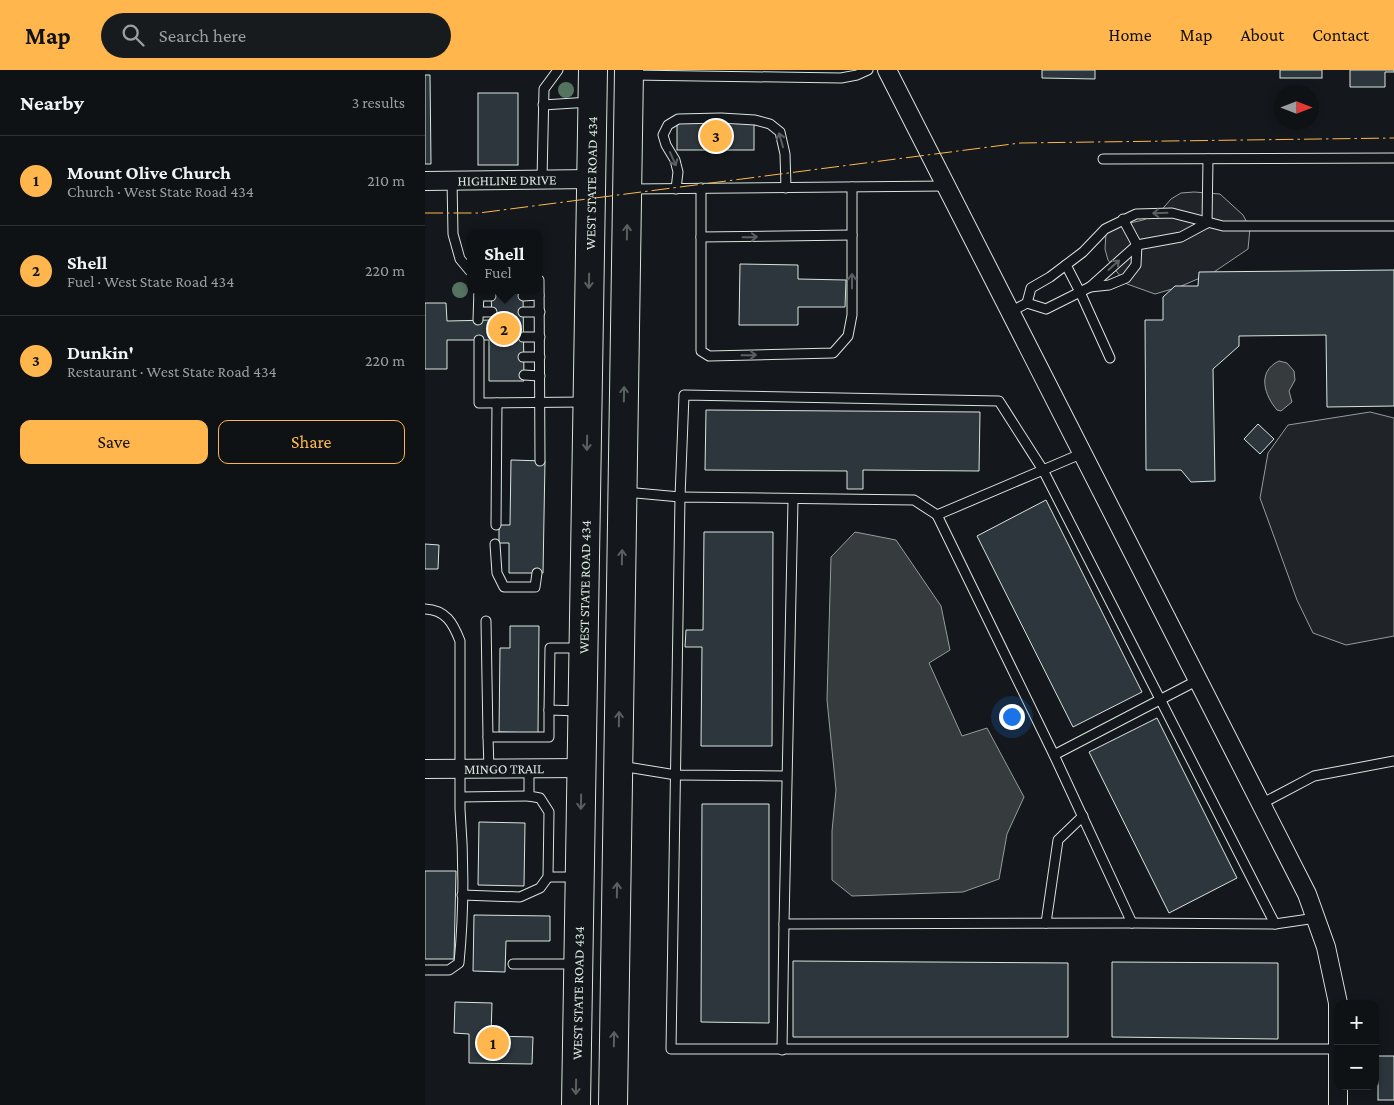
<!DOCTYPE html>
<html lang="en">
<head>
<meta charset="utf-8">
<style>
	:root { --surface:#0f1215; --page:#181b1e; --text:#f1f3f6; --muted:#9b9ea0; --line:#2f3234; --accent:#ffb74d }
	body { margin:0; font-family:"Crimson Pro",serif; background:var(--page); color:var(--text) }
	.controls { position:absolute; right:15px; bottom:15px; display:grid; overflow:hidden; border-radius:10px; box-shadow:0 2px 8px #0003 }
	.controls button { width:45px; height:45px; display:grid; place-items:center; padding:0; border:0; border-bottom:1px solid var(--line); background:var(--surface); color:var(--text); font:25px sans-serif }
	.compass { position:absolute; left:849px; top:15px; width:45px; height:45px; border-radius:50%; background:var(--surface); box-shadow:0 2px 8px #0003; rotate:90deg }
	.you { position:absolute; left:586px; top:646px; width:18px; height:18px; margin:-12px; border:4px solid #fff; border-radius:50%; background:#1a73e8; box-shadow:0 0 0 8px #1a73e833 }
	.badge { display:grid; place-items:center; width:32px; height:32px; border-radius:50%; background:var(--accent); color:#111; font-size:16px; font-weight:700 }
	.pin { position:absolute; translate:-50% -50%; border:2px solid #fff; box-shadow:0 1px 5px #0006 }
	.popup { position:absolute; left:42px; top:159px; width:75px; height:65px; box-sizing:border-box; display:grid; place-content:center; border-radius:10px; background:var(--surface); filter:drop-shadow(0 1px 4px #0005); font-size:16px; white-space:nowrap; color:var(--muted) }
	.popup b { font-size:19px; color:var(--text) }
	.popup::after { content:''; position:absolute; left:50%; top:100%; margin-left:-10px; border:10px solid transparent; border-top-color:var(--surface) }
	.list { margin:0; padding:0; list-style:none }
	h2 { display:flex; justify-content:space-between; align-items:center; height:65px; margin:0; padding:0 20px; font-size:21px }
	h2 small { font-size:16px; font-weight:400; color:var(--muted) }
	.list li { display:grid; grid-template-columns:32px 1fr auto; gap:15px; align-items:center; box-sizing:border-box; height:90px; padding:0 20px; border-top:1px solid var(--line) }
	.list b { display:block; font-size:19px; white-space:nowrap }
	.list p { margin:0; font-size:16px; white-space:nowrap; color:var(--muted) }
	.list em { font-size:16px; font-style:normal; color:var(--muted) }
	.actions { display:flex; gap:10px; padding:15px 20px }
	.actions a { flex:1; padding:11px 0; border:1px solid var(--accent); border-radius:10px; text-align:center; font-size:18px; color:var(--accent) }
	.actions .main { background:var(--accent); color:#111 }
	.icon { flex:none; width:28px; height:28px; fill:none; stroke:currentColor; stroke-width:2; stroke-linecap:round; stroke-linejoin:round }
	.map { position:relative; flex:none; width:969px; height:1035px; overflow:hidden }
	header { display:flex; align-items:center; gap:30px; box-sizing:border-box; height:70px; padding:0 25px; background:var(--accent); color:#111 }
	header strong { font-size:24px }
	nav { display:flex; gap:28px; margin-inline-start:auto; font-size:18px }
	.search { width:350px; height:45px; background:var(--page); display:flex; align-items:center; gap:12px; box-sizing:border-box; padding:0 18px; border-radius:28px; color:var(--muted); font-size:19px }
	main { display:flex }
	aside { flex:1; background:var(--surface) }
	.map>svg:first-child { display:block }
</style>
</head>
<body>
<header>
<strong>Map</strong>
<div class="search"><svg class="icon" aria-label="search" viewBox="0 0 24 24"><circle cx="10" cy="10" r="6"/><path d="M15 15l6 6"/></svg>Search here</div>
<nav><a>Home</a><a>Map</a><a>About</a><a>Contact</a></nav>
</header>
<main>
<aside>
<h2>Nearby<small>3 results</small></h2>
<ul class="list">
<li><span class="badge">1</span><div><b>Mount Olive Church</b><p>Church · West State Road 434</p></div><em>210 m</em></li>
<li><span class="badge">2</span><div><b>Shell</b><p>Fuel · West State Road 434</p></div><em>220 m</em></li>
<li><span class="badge">3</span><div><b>Dunkin'</b><p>Restaurant · West State Road 434</p></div><em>220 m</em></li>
</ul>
<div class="actions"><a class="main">Save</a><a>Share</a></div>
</aside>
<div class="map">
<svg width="969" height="1035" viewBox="0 0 969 1035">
	<rect width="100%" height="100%" fill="#14181c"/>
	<g fill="#202428" stroke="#939e99">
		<polygon points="769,122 795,124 818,145 825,158 823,179 789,202 754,217 730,224 702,214 692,202 683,190 680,179 681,162 692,156 718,150 733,144 746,129 756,123"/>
		<polygon points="945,342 969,348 969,566 921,575 888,563 872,530 835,428 843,383 863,355"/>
	</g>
	<g fill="#363b3e" stroke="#939e99">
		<path d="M854,291L862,293L869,301L870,310L864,321L867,332L856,341L852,340C840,326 831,302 854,291Z"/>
		<polygon points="430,462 471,470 516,536 525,580 504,593 537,666 562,658 599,727 582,764 574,809 538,822 427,826 407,810 407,761 411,720 402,630 406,487"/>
	</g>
	<g fill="#2c363c" stroke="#d8e6dc">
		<polygon points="617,0 670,0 670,9 617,8"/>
		<rect x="855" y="0" width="42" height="8"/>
		<polygon points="925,0 969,0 969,2 960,2 960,17 925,17"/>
		<polygon points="0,5 5,5 6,94 0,94"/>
		<rect x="53" y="23" width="40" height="72"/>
		<rect x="252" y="52" width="77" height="28"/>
		<polygon points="315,194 373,195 373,209 421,210 420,237 373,237 373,255 314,255"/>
		<polygon points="969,200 969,336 902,337 901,265 814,266 814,276 788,299 790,411 766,412 756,400 721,400 720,250 738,250 738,227 750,216 773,216 774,202"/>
		<polygon points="66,222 98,222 99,311 64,311 64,270 22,270 22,299 0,299 0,233 21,233 22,251 67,250"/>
		<polygon points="281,340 555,342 554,401 438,400 438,419 422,419 422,401 280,400"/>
		<polygon points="833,354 849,369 835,384 819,369"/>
		<polygon points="86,390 120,391 118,503 84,503 84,473 74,473 74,455 85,455"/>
		<polygon points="621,430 717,622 648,657 552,466"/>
		<polygon points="279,462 348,462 347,676 276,676 277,577 260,577 261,560 278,560"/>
		<polygon points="0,474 14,475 13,499 0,499"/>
		<polygon points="85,556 114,556 113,663 74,662 75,578 85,578"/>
		<polygon points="732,648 812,808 744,843 664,682"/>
		<polygon points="277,734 344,734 344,953 276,952"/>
		<polygon points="54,752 100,753 99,816 53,815"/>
		<polygon points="0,801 31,801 29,889 0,889"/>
		<polygon points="49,845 125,846 125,871 81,871 80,902 48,901"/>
		<polygon points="368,891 643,893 643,967 368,967"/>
		<polygon points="687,892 853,893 853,969 687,967"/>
		<polygon points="30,932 67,933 66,966 108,967 107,994 44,993 44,964 29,963"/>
		<rect x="953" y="986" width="16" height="44"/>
	</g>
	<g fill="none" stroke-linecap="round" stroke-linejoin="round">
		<defs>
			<g id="lane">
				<polyline points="207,5 416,8 432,5 443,0"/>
				<polyline points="118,35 165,32"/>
				<polyline points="678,89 969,88"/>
				<polyline points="117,109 119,19 133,0"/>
				<polyline points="27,110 28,164 35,189 45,201"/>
				<polyline points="276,118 276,281 284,286 408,283 423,266 427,245 427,117"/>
				<polyline points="206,119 521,116"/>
				<polyline points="251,119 253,102 250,90 241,75 238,65 243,55 253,49 296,48 330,50 345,54 355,62 360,84 361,118"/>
				<polyline points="782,153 783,89"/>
				<polyline points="276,167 427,165"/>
				<polyline points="641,195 655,222 685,288"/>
				<polyline points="113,210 114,210 115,391"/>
				<polyline points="665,217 684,215 701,208 711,195 712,175 698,149"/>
				<polyline points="54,226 66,226"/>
				<polyline points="98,226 114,225"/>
				<polyline points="602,233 606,218 625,207 658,182 680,159 711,144 747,143 798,156 969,156"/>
				<polyline points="54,242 67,242"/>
				<polyline points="98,242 115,242"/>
				<polyline points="585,242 602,233 621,239 665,217 712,175 756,167 782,153"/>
				<polyline points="53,250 54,220"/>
				<polyline points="98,267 115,267"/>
				<polyline points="54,270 54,333 160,332"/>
				<polyline points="98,287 115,287"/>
				<polyline points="99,305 115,306"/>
				<polyline points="200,422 255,427 259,325 574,331 618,400 658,383"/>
				<polyline points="368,430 359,854 707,853 850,854 891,848"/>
				<polyline points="512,445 629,685 707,853"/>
				<polyline points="71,455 72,333"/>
				<polyline points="70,474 72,503 79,517 110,517 112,503"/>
				<path d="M0,539C21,540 28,553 35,571V739C39,790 39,842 34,893L24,900H0"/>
				<polyline points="61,551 63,667 124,667 124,640"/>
				<polyline points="155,641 124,640 125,578 156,578"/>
				<polyline points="63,667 64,699"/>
				<polyline points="629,685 773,610"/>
				<polyline points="196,696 251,705 361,706"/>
				<polyline points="36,727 104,726"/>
				<polyline points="836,734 889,706 969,691"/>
				<polyline points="123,807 153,807"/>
				<polyline points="37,825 95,827 115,818 123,807 124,742 115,728 104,726 104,699"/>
				<polyline points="621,853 633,770 658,746"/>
				<polyline points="850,854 618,400 512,445 489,430 255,427 246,979 913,979"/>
				<polyline points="88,894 151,894"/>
				<polyline points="357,980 359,854"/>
			</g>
			<g id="street">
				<polyline points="462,0 882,824 901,877 913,933 913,1035"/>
				<path id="s1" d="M0,111L166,109"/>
				<path id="s2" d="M0,699L157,698"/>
			</g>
			<g id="primary">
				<path id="s3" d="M151,1035L168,0"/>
				<polyline points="188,1035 204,0"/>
			</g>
		</defs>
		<use href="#lane" stroke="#d8e6dc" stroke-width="11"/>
		<use href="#street" stroke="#d8e6dc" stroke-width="20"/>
		<use href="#primary" stroke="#d8e6dc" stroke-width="30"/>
		<use href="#lane" stroke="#14181c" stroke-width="9"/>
		<use href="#street" stroke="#14181c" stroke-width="18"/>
		<use href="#primary" stroke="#14181c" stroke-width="28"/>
		<polyline stroke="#ffb74d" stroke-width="1" stroke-dasharray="18 4 2.5 4" stroke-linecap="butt" points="0,143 54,143 595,73 969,68"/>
	</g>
	<g fill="#55745f">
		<circle cx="141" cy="20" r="8"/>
		<circle cx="35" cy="220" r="8"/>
	</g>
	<defs><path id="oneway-shaft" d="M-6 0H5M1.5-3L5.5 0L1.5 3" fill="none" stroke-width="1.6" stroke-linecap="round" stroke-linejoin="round" transform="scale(1.25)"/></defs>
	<g stroke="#59605f">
		<use href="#oneway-shaft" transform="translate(356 70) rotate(-106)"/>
		<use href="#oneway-shaft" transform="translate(248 89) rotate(66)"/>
		<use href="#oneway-shaft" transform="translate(735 143) rotate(178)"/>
		<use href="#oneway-shaft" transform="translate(202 162) rotate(-89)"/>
		<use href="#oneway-shaft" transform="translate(325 167) rotate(-1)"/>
		<use href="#oneway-shaft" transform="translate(689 195) rotate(-42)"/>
		<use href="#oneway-shaft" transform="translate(164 211) rotate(91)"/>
		<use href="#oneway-shaft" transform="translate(427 211) rotate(-90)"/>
		<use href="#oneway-shaft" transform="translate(324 285) rotate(-1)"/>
		<use href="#oneway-shaft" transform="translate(199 324) rotate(-89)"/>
		<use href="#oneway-shaft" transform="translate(162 373) rotate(91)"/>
		<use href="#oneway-shaft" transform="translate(197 487) rotate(-89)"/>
		<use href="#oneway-shaft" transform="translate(194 649) rotate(-89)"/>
		<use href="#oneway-shaft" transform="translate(156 732) rotate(91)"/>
		<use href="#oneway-shaft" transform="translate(192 820) rotate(-89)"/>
		<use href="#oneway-shaft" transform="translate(189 969) rotate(-89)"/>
		<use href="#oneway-shaft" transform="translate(151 1017) rotate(91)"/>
	</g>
	<g text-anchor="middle" stroke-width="4" stroke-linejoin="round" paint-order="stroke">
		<g font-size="14" fill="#d8e6dc" stroke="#14181c">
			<text dy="5" stroke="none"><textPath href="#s1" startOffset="82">HIGHLINE DRIVE</textPath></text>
			<text dy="5" stroke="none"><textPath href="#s3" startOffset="922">WEST STATE ROAD 434</textPath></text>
			<text dy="5" stroke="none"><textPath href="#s3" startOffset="518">WEST STATE ROAD 434</textPath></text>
			<text dy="5" stroke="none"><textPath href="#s2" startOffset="79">MINGO TRAIL</textPath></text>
			<text dy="5" stroke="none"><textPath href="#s3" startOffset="112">WEST STATE ROAD 434</textPath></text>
		</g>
	</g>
</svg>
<div class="controls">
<button>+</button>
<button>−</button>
</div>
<svg class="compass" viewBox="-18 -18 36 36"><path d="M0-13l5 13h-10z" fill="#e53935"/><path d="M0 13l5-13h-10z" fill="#9b9ea0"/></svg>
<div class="you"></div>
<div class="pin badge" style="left:68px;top:973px">1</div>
<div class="pin badge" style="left:79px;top:259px">2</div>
<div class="popup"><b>Shell</b>Fuel</div>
<div class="pin badge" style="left:291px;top:66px">3</div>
</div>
</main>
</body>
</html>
